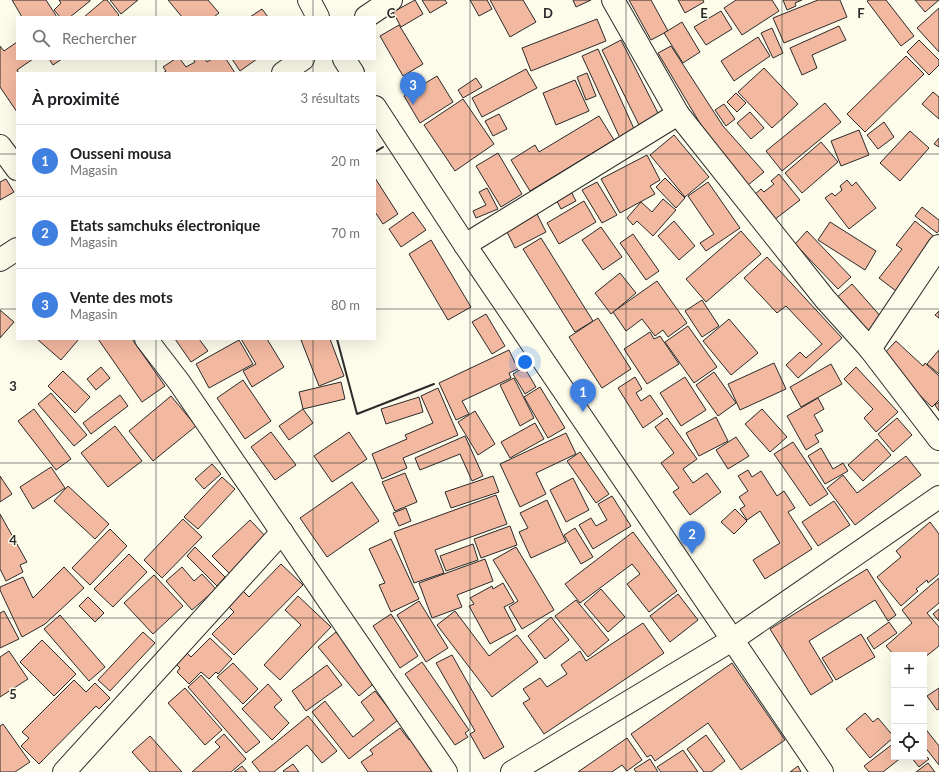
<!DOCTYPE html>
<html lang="fr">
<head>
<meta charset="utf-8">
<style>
	:root { --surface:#fff; --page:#f2f2f2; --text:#202124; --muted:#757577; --line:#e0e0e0; --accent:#c62828 }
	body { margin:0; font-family:Lato,sans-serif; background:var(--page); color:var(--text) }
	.controls { position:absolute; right:12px; bottom:12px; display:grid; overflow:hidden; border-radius:0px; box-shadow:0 4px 16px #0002 }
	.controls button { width:36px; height:36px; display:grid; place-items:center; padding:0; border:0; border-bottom:1px solid var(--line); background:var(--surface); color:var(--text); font:20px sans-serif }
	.you { position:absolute; left:525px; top:362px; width:14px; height:14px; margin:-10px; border:3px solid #fff; border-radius:50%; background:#1a73e8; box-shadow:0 0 0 6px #1a73e833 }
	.badge { display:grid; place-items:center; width:26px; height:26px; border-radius:50%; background:var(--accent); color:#fff; font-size:13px; font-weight:700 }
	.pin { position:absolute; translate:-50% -33px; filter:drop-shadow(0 1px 2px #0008) }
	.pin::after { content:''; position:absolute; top:21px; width:14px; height:12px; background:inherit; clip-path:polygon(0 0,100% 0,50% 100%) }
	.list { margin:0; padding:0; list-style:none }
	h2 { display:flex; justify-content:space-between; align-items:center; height:52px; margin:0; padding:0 16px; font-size:17px }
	h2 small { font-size:13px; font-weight:400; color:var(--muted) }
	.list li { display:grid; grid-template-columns:26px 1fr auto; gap:12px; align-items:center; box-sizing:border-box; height:72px; padding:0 16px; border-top:1px solid var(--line) }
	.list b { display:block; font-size:15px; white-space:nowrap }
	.list p { margin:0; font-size:13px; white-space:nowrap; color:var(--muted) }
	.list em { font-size:13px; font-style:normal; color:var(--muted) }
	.icon { flex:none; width:22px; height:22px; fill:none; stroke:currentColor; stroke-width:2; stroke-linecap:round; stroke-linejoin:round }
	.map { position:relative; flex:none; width:939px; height:772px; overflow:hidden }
	.search { position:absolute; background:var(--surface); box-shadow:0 4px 16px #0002; left:16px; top:16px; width:360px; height:44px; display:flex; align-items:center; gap:10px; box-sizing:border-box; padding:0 14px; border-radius:0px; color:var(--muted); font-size:15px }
	.panel { position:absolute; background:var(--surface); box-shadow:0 4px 16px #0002; left:16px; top:72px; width:360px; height:268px; border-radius:0px }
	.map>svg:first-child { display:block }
</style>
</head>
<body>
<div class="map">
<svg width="939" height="772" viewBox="0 0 939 772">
	<rect width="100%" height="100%" fill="#fdfbea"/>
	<g fill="#f2b8a0" stroke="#2b2b2b">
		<polygon points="12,0 46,0 57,17 22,17"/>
		<polygon points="59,0 90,0 90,1 70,17 60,17 54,10 61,3"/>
		<polygon points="104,0 107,0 119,15 117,17 84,17"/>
		<polygon points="110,0 138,0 121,14"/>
		<polygon points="168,0 208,0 219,13 214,17 182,17"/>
		<polygon points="415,0 423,14 401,27 393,12"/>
		<polygon points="422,0 445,0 447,3 430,13"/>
		<polygon points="470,0 487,0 492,9 479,16"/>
		<polygon points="490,0 523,0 536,22 510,37"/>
		<polygon points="573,0 591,0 576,7"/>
		<polygon points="629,0 651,0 668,31 651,40"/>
		<polygon points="678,0 703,0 704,2 685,13"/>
		<polygon points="736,0 772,0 779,11 742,35 724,8"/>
		<polygon points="783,0 802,0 795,3 796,6 787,10"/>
		<polygon points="818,0 840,0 847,17 784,43 773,18"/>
		<polygon points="869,0 886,0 914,36 901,46 867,1"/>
		<polygon points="915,0 939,0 925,12"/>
		<polygon points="939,8 939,52 917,28"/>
		<polygon points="262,9 268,17 250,17"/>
		<polygon points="721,11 732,29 706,45 694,27"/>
		<polygon points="597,19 606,41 531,71 522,48"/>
		<polygon points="682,22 700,52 683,63 664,33"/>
		<polygon points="399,25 423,64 403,76 380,36"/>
		<polygon points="839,26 846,40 812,55 817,68 802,75 790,48"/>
		<polygon points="772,28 783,53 773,58 761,33"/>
		<polygon points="758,37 770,56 734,81 721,61"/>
		<polygon points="621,40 661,119 641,129 602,50"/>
		<polygon points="919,40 939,60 939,65 929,75 907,52"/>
		<polygon points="17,42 17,59 33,59 17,70 19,73 17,73 17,112 0,87 0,46 4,51"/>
		<polygon points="671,46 723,126 764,172 748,185 710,140 658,53"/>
		<polygon points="598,49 635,131 620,138 582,56"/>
		<polygon points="906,56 924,74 865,132 847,114"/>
		<polygon points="49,59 62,59 53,65"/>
		<polygon points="175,59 180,59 186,67 195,62 193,59 205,59 207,62 212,59 226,59 235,73 163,73 166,71 163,67"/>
		<polygon points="232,59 257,59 240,71"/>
		<polygon points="764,68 798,104 772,128 738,92"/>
		<polygon points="526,69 537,88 482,117 472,98"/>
		<polygon points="587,73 596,96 586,100 577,77"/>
		<polygon points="437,76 453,102 420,123 404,96"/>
		<polygon points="476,78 482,87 463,98 458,90"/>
		<polygon points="575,80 589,111 556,125 543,93"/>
		<polygon points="933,92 939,97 939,119 922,104"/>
		<polygon points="736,93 746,103 737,112 727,102"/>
		<polygon points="463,99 494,144 455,171 424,125"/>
		<polygon points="825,103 841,122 782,171 766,151"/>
		<polygon points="724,104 735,119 726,126 715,110"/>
		<polygon points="750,112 764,128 751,139 737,123"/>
		<polygon points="499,114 507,129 493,136 485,121"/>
		<polygon points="599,116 614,140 530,191 511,160 535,145 539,152"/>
		<polygon points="884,122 894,137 878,149 867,135"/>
		<polygon points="859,130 869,155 841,166 831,141"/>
		<polygon points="910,131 929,148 900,181 880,163"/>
		<polygon points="674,135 709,177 685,197 650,155"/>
		<polygon points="939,138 939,147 934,144"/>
		<polygon points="821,142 838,162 802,193 785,173"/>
		<polygon points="498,153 522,194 501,207 476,166"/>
		<polygon points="647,155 660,180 650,186 655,194 620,213 601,179"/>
		<polygon points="779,174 800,200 774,220 754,195 761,189 764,192 774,184 771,181"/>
		<polygon points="375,178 398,214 383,224 375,212"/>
		<polygon points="665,178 685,198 676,208 656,187"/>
		<polygon points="6,179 14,192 0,200 0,182"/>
		<polygon points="847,180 852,186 856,182 876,208 849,229 825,198 832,193 835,196 842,190 840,186"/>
		<polygon points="597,182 617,215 602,223 582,190"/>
		<polygon points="708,182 740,228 706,251 700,243 714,234 688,196"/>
		<polygon points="568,186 576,201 561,209 553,194"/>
		<polygon points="487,188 498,209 476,218 473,211 486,205 479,192"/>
		<polygon points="663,199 676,210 653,236 637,221 633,225 627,218 641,202 652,212"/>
		<polygon points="584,201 596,222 559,244 547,223"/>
		<polygon points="922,207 939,220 939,230 937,233 915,216"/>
		<polygon points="413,212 426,230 401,247 389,229"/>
		<polygon points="536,212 546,232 515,248 505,228"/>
		<polygon points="674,221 695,246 679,260 658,236"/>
		<polygon points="915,221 936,238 896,291 879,278 902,249 896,245"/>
		<polygon points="830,222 876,251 865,270 818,240"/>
		<polygon points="601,227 622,257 603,270 582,240"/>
		<polygon points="741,231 761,254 706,302 686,279"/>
		<polygon points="807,231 851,277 838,289 795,244"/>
		<polygon points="633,234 659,271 646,280 620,243"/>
		<polygon points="541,238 593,321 575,332 523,249"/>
		<polygon points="431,240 471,307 448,320 409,254"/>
		<polygon points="767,257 842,338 798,378 786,365 800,352 806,358 822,344 786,306 777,313 744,278"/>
		<polygon points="620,273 636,293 611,314 595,293"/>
		<polygon points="657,281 687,323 668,337 663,330 655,336 642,319 626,331 613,312"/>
		<polygon points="852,284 883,319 865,334 834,300"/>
		<polygon points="702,300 719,326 702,337 685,311"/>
		<polygon points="0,310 14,322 0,338"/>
		<polygon points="939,311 939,318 935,315"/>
		<polygon points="486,314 505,346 492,354 472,322"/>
		<polygon points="598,318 631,369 602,388 569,337"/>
		<polygon points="729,319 758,353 731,375 703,341"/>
		<polygon points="688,326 717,367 694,383 665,342"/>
		<polygon points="650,332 654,339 660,336 679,364 647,384 624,349"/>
		<polygon points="37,339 79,339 61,360"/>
		<polygon points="98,339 132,339 165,386 142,402"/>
		<polygon points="175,339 199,339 208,351 191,362"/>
		<polygon points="241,339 267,339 284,367 252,387 243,371 256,364"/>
		<polygon points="304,339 330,339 344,376 319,386 301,340"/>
		<polygon points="239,340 253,364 209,388 196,364"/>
		<polygon points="896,341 923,366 925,363 939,376 939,400 932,407 880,358"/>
		<polygon points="509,350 518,369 509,373 511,378 462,401 469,414 456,420 439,383"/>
		<polygon points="939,350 939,374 927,364"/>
		<polygon points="774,363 786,389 740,410 728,384"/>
		<polygon points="831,364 842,384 801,407 790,387"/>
		<polygon points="101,367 110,378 96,390 87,379"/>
		<polygon points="524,367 536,387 525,394 513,374"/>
		<polygon points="856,367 898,412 876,432 864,418 873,409 844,379"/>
		<polygon points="63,371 90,397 75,413 48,386"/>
		<polygon points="714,372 736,403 718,416 696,385"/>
		<polygon points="635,377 642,389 636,393 641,401 650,395 663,414 643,428 618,388"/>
		<polygon points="685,377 706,410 681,426 660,393"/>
		<polygon points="514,378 534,418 520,426 500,385"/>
		<polygon points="243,380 271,421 245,439 217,398"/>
		<polygon points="341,382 345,399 303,409 299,392"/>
		<polygon points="540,387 565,428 548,438 524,397"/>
		<polygon points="438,388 458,435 403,458 407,468 382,479 372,454 407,439 405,435 433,423 421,396"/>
		<polygon points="51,393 87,435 74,446 38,404"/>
		<polygon points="120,395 128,406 91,434 83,423"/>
		<polygon points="171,396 196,426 153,461 129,431"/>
		<polygon points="419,397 423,412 386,424 381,409"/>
		<polygon points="818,398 824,409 814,415 823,431 815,435 819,442 806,450 787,416"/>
		<polygon points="939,402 939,411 935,405"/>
		<polygon points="34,409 71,459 56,470 18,421"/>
		<polygon points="303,409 313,423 289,440 279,426"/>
		<polygon points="762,409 787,437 770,452 745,424"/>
		<polygon points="475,411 495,444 478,455 458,422"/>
		<polygon points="716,417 728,441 699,456 686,433"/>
		<polygon points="667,418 697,459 683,469 693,483 707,473 721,492 690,515 673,492 679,488 661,463 674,453 655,427"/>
		<polygon points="897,418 912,435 893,452 878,434"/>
		<polygon points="535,423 544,439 510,458 501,442"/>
		<polygon points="115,426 142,461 108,487 81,453"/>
		<polygon points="271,432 296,465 275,480 251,447"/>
		<polygon points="349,432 367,459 332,482 314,456"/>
		<polygon points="566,433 576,454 536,473 546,494 520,507 500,464"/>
		<polygon points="465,436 483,476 472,481 460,454 420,470 415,458"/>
		<polygon points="736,437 749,456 728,469 716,450"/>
		<polygon points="877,439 891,455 863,481 848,465"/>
		<polygon points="793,442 828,494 810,506 774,454"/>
		<polygon points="821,448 833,469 843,463 848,471 825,484 808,456"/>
		<polygon points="580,452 609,494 596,503 567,461"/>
		<polygon points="906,456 921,475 855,525 827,488 843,475 857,493"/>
		<polygon points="212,464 221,474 204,489 195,479"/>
		<polygon points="51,467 65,488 33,509 20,487"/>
		<polygon points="748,470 752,477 761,471 777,496 784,491 795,508 788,512 812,549 765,579 753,560 780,543 760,511 747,520 740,509 745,506 739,497 748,491 738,476"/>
		<polygon points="405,473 417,502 395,511 382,482"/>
		<polygon points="0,476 12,494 0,502"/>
		<polygon points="493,476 499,492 451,508 445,492"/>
		<polygon points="222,477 235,489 198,529 184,517"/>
		<polygon points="573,478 589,510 566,522 550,490"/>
		<polygon points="352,482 379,521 327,557 300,518"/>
		<polygon points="68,486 109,524 95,539 54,501"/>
		<polygon points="496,495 507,524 435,550 444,573 414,583 394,532"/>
		<polygon points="612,496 631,526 593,549 579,525 591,518 596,526 607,520 598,504"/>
		<polygon points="547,500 566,542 531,558 519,532 528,528 520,513"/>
		<polygon points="834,501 850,525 818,546 802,522"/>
		<polygon points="406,508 411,521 399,526 393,513"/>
		<polygon points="735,509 747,521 734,534 721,522"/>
		<polygon points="0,514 27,562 20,565 23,572 6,581 0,569"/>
		<polygon points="183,519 202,537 162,578 144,560"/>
		<polygon points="250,520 268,539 230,574 212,556"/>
		<polygon points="930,522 939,534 939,574 928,583 927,580 916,589 918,591 901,606 877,577 901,557 896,551"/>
		<polygon points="510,526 517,545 481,558 474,539"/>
		<polygon points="575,528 593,557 581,564 564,535"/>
		<polygon points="110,529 127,546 90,585 72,568"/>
		<polygon points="633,532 677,591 649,612 627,584 640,574 632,564 580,603 565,584"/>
		<polygon points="391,539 419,599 391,612 379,585 385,583 369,549"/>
		<polygon points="473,544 478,560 446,571 440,556"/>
		<polygon points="195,547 225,577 217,586 187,556"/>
		<polygon points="516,547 554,610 522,629 509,607 518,601 493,560"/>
		<polygon points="129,554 147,572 113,607 94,589"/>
		<polygon points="485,559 493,581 457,595 462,607 432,618 419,583"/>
		<polygon points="281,564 303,585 234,655 212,634 234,612 228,606 243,591 249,597"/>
		<polygon points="64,567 84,588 45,624 22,637 0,590 0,587 23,577 33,598"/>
		<polygon points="182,567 194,581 202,574 216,589 192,610 166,581"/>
		<polygon points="867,569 896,615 888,621 875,600 809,641 833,681 811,695 770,629"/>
		<polygon points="154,575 183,606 153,634 124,603"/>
		<polygon points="939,578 939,603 927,613 939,627 939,646 924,658 924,655 894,655 886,646 912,623 902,610"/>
		<polygon points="503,583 514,602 504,607 516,630 490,644 469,606 474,604 470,598 492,586 493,589"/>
		<polygon points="601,589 625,617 608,632 584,604"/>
		<polygon points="678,594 698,620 670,642 650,616"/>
		<polygon points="298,596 331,627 280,680 264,665 301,625 285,610"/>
		<polygon points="88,597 104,613 95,622 79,606"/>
		<polygon points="576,600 609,640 588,657 555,616"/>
		<polygon points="419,601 448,648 426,662 397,615"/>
		<polygon points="939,609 939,621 933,614"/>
		<polygon points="4,611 19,639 0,648 0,613"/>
		<polygon points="455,611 489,656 517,635 538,662 492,697 437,625"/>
		<polygon points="391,614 418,656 400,668 373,626"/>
		<polygon points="60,615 105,667 89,681 44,629"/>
		<polygon points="551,617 569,640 545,659 528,636"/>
		<polygon points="889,622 897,633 874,649 867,638"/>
		<polygon points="643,623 664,653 544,734 523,703 530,699 523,689 540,678 547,687 567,674 561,665 580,651 586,661"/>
		<polygon points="143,632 155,643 110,691 98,680"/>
		<polygon points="336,632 377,681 359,696 318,647"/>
		<polygon points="861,634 875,657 836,680 822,658"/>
		<polygon points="210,638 232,659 218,674 216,672 209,679 201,672 189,684 177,672 180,668 174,662 184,650 191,657"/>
		<polygon points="42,640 76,674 54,696 20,662"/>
		<polygon points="9,651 28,679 0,697 0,657"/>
		<polygon points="452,655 504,747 484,759 470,734 475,731 436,663"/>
		<polygon points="422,662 469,730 465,733 468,737 455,745 405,674"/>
		<polygon points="233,663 258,689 243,704 217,677"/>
		<polygon points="732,663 785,740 741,770 708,723 655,761 651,755 647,757 631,734"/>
		<polygon points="327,665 342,685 306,711 292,691"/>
		<polygon points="201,675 260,742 246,753 188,687"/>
		<polygon points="74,680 86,692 95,683 110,698 99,709 96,706 39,764 21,746 29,738 22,732"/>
		<polygon points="268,684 282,700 274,707 289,723 272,740 242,709"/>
		<polygon points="185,688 222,730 205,745 168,703"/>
		<polygon points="939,688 939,709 937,710 927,696"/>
		<polygon points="375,691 398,720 349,759 312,712 325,701 353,737 374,720 361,702"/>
		<polygon points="865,713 873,722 878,718 894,737 870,758 846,729"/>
		<polygon points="308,716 337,751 322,763 307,745 274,772 260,772 252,762"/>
		<polygon points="3,724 30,762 15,772 0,772 0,726"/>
		<polygon points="924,727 939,746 939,765 924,746"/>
		<polygon points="400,728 409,740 415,736 425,750 420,754 433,772 368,772 361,762 373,754 370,750"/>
		<polygon points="224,734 246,759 231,772 192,772 220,747 215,742"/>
		<polygon points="706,735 725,761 711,772 704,772 687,749"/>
		<polygon points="150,736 182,772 150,772 132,752"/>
		<polygon points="627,738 642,760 627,771 622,765 612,772 578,772"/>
		<polygon points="894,743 894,757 902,757 883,772 869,772 864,766"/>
		<polygon points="683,750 698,772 661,772 657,767"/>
		<polygon points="924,754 929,759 919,767 911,757 924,757"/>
		<polygon points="650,759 658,772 636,772 634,769"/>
		<polygon points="928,763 935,772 916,772"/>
		<polygon points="293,764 299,772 284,772 283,771"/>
		<polygon points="242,766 247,772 234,772"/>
		<polygon points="798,766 801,772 790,772"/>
	</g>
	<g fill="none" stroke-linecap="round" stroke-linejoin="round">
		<defs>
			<g id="minor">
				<polyline points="613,0 678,114 825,299 870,349 939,439"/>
				<polyline points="0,146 17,169"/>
				<polyline points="465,245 678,114"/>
				<polyline points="146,339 179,382 446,772"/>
				<polyline points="870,349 939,246"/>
				<polyline points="64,772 282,532"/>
			</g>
			<g id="tertiary">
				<polyline points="309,0 318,17"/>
				<polyline points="366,17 391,0"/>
				<polyline points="344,59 353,73"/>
				<polyline points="283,73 303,59"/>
				<polyline points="375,107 465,245 822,772"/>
				<polyline points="0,260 17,249"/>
				<polyline points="512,772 732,640 939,497"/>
			</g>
		</defs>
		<use href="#minor" stroke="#2b2b2b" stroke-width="24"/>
		<use href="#tertiary" stroke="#2b2b2b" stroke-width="24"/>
		<use href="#minor" stroke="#fdfbea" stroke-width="22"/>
		<use href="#tertiary" stroke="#fdfbea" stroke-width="22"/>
		<g stroke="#2b2b2b" stroke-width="2">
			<polyline points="375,152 383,147"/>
			<polyline points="337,339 357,414 434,384"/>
		</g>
	</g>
	<path fill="none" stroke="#2b2b2b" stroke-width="1" stroke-opacity="0.55" d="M156,0V17M313,0V17M470,0V772M626,0V772M782,0V772M156,59V73M313,59V73M0,154H17M375,154H939M0,309H17M375,309H939M156,339V772M313,339V772M0,463H939M0,618H939"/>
	<g font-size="13" text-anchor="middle" font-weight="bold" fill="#2b2b2b" stroke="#fdfbea" stroke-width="3" stroke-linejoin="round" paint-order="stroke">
		<text x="391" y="18">C</text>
		<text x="548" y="18">D</text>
		<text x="704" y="18">E</text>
		<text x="861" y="18">F</text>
		<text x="13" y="391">3</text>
		<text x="13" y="545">4</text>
		<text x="13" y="699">5</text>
	</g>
</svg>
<div class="controls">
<button>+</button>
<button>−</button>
<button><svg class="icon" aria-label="locate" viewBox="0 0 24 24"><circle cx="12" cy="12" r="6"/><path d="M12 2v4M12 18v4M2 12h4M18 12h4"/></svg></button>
</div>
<div class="you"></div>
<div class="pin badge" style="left:583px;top:412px;background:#3f7fe0">1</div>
<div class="pin badge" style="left:692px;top:554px;background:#3f7fe0">2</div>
<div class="pin badge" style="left:413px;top:105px;background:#3f7fe0">3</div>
<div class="search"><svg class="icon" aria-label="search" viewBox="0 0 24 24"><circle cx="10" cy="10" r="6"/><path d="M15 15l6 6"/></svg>Rechercher</div>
<section class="panel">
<h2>À proximité<small>3 résultats</small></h2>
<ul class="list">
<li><span class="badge" style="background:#3f7fe0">1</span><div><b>Ousseni mousa</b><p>Magasin</p></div><em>20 m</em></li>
<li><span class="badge" style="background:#3f7fe0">2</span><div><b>Etats samchuks électronique</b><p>Magasin</p></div><em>70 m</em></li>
<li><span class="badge" style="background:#3f7fe0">3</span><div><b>Vente des mots</b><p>Magasin</p></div><em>80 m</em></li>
</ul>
</section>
</div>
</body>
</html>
